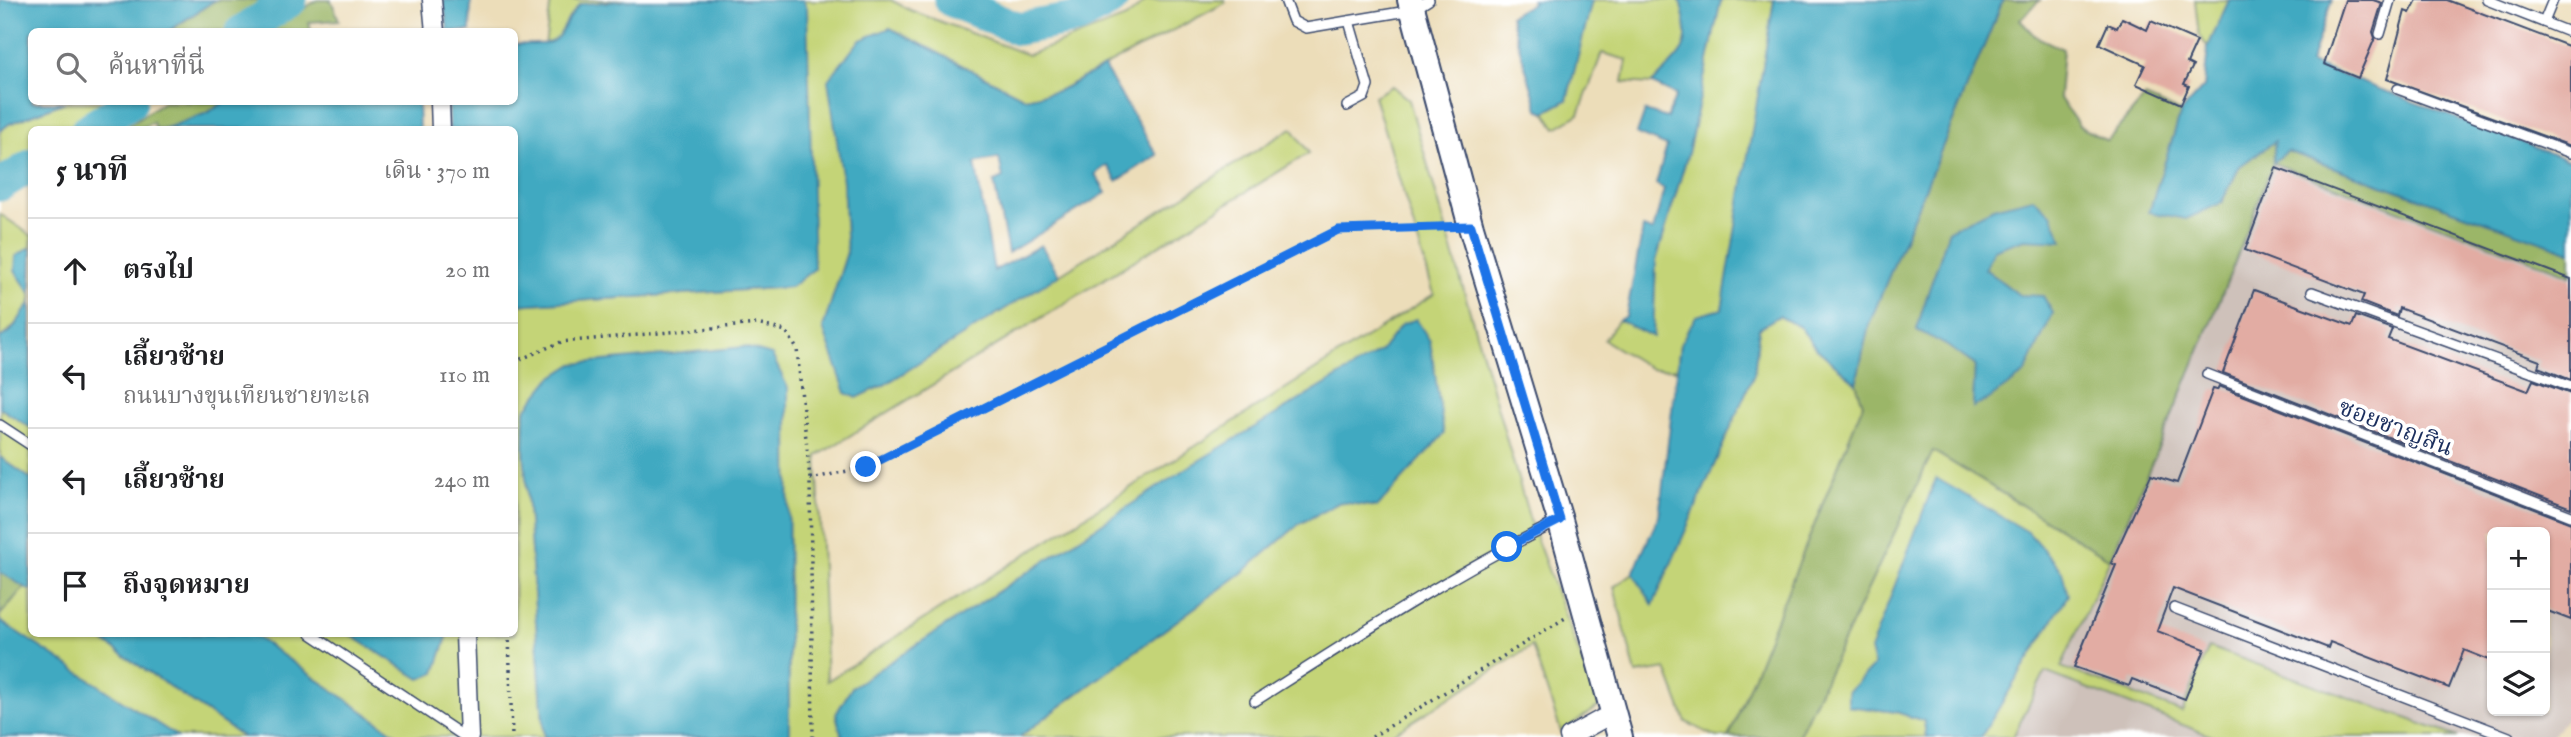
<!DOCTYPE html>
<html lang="th">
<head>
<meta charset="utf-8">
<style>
	:root { --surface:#fff; --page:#f2f2f2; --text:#202124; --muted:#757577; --line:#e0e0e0 }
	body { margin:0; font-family:"IM FELL English","Noto Serif Thai",serif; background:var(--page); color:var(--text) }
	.controls { position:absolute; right:21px; bottom:21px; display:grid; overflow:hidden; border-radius:10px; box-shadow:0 2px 5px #0004 }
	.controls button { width:63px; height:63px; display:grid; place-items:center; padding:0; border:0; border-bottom:2px solid var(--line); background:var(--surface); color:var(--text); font:35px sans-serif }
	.stop { position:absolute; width:21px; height:21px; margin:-16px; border:5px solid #1a73e8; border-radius:50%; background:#fff }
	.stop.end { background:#1a73e8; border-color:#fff; box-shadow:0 2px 7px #0008 }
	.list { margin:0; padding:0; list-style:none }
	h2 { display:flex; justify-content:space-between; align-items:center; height:91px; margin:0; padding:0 28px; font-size:30px }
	h2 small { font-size:23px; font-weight:400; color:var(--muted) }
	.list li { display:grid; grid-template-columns:46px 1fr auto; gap:21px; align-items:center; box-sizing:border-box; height:105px; padding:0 28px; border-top:2px solid var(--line) }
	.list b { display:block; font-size:26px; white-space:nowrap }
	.list p { margin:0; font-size:23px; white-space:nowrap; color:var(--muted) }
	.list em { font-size:23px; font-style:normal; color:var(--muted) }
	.icon { flex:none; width:38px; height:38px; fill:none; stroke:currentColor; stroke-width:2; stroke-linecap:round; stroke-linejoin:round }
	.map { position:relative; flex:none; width:2571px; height:737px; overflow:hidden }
	.search { position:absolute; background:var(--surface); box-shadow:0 2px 5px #0004; left:28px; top:28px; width:490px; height:77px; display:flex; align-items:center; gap:18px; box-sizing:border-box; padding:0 24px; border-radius:10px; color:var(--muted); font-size:26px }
	.panel { position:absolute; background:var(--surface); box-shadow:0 2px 5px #0004; left:28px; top:126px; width:490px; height:511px; border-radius:10px }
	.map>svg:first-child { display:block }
</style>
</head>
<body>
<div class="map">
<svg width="2571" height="737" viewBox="0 0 2571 737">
	<rect width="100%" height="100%" fill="#fff"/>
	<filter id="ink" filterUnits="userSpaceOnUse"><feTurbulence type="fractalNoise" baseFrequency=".0143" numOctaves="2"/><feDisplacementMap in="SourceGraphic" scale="14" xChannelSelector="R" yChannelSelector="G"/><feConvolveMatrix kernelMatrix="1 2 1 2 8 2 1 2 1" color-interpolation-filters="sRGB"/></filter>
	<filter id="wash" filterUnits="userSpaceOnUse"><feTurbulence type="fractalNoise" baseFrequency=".00686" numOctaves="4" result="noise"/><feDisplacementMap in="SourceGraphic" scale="28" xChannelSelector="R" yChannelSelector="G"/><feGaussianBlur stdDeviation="1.57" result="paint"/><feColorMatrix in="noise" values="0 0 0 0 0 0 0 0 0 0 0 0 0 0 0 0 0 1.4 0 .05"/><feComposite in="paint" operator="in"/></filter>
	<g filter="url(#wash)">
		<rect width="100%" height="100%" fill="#ecddb9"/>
		<g fill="#cec1ba" fill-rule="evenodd">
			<path d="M2273,163L2571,275V713L2552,737H2250L2061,667L2151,468L2232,271ZM2492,532H2545V711H2492Z"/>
			<polygon points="2045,672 2216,737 2013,737"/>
		</g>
		<g fill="#c4d477" stroke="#70826a" stroke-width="2">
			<polygon points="551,0 634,0 569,17 559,39 545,46"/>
			<polygon points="803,0 891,0 910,10 1028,55 1126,18 1147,0 1224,0 1225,3 1058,91 1025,98 890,28 843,182 847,252 823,328 884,385 1292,128 1309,153 817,456 827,681 1434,294 1374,96 1392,86 1409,100 1531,524 1599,706 1561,732 1532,646 1387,737 1019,737 1243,572 1299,524 1340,502 1401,325 1381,351 836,714 842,737 789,737 788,388 524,450 544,737 400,737 252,634 349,634 420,679 435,673 448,634 514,634 515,305 791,287 807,8"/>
			<path d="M1592,0H1680C1693,51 1686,47 1652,84L1623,82L1627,60L1602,53L1579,114L1556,128L1545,112L1567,100Z"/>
			<polygon points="1721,0 1774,0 1729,273 1722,309 1680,344 1677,369 1651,369 1604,340 1619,320 1653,336 1656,261 1688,153"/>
			<polygon points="2195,0 2229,0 2208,47 2199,36"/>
			<polygon points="65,102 115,102 70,129 32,130 31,153 0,173 0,131 9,124"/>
			<path d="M0,214L32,236L31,250L29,248L15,271C20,277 29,286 31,294C35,306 9,332 0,338Z"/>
			<polygon points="1779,316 1800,327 1815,347 1856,383 1863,404 1729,737 1716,737 1686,722 1666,669 1636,674 1614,587 1633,573 1653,604 1754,374 1759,328"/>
			<polygon points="0,408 31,428 31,479 0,457"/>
			<polygon points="1933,451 2110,559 2061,667 2182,712 2209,647 2458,737 2214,737 2045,672 2013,737 1981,737 2067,595 1874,665 1848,706 1896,712 1924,721 1926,737 1798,737"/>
			<polygon points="25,586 31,591 32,634 93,634 243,737 178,737 0,621 0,615"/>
		</g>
		<g fill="#9bb668" stroke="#5b7263" stroke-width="2" fill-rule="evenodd">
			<polygon points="215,0 277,0 227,31 168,32"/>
			<polygon points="317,0 331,0 339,20 309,22 311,31 269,32"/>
			<path d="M2003,0H2040L2020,20L2035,36L2063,49L2059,97L2079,126L2107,141L2145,97L2181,112L2149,212L2221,203L2240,166L2275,140L2273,162L2287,151L2571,252V275L2273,163C2223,297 2168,428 2110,559L1933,451L1798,737H1729L1863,404L1856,383L1869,324ZM1949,230L2024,239L1993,250L1985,269L2019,295L2053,313L2024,374L1973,406L1975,365L1946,345L1917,330Z"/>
			<path d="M163,102H225C205,114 179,129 155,129L153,122L140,129L121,130Z"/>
			<polygon points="0,572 25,586 0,615"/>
		</g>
		<g fill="#41a9c1" stroke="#2e6c90" stroke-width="2">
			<polygon points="0,0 215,0 168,31 32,32 32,102 65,102 9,124 0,131"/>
			<polygon points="443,0 471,0 470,31 448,31"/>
			<path d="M634,0H803L807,8L814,269L791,287L515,305L514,130L449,129L448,102H514L515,44C570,46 550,39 580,4Z"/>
			<polygon points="1531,0 1592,0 1567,100 1545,112 1538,109 1510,16 1532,3"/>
			<path d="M1680,0H1721L1688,153L1656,261L1653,337L1619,320L1626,316L1643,228L1653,231L1664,189L1656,184L1667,146L1637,134L1645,111L1667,118L1676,95L1652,84C1686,47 1693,51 1680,0Z"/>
			<polygon points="1774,0 2003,0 1869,324 1856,383 1815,347 1800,327 1779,316 1759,328 1754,374 1653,605 1633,573 1659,516 1680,344 1696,316 1722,309"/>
			<polygon points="2229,0 2332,0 2310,63 2571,161 2571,252 2287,151 2273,163 2275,141 2240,166 2221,203 2186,219 2149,212 2181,112 2204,87 2208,47"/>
			<polygon points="890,28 1025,98 1058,91 1104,67 1157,155 1117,181 1107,165 1095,174 1106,193 1008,253 994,182 1003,178 999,158 975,163 994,271 1041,245 1059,275 884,385 857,398 846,393 823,328 847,252 843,182 828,80 860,40"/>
			<polygon points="225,102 418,102 419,129 164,129 207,113"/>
			<path d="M2033,198L2051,214L2063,241L2024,239L1993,250L1985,269L2019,295L2043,296L2053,313L2024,374L1989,399L1973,407L1975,365L1946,345L1917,330C1925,296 1939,264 1949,230L1993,208Z"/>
			<polygon points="29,248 32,250 31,294 15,271 16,256"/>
			<polygon points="31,302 31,428 0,408 0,338 11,331"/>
			<polygon points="1416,319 1430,341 1444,434 1377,507 1340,502 1299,524 1243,572 1019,737 842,737 836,714 852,687 1190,466 1381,351 1401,325"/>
			<polygon points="744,347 772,355 788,388 789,737 544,737 524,450 525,410 551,378 573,364"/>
			<polygon points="0,457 31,479 31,591 0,572"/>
			<polygon points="1936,478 2028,532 2062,571 2068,595 1981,737 1926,737 1924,721 1896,712 1848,706 1848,692 1874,665 1870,650"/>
			<polygon points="0,621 178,737 0,737"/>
			<polygon points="93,634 252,634 400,737 243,737"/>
			<polygon points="349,634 448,634 435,673 420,679"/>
		</g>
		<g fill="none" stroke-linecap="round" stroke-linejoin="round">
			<g stroke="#41a9c1" stroke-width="33">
				<polyline points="950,0 1018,29 1078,18 1112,0"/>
				<polyline points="241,32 291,0"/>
				<polyline points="87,130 131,102"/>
				<polyline points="0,185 32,165"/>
			</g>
		</g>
		<g id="blocks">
			<g fill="#e2aca3">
				<polygon points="2345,0 2373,0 2382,3 2373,32 2375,38 2358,78 2324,64"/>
				<polygon points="2417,0 2447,0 2571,47 2571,146 2387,79 2405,11 2410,13"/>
				<polygon points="2122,18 2147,30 2151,21 2197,41 2187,63 2193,66 2184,84 2189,86 2181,104 2136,84 2145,65 2099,44 2108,24 2117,28"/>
				<polygon points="2276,168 2571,279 2571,380 2538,367 2540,361 2399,308 2397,316 2361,302 2364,295 2245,250"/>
				<polygon points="2254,290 2352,326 2356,316 2392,329 2388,339 2528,391 2533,380 2571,394 2571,508 2223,373"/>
				<polygon points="2219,386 2571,523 2571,620 2545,610 2545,532 2492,532 2492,661 2464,650 2449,688 2330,642 2328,648 2173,588 2157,631 2205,649 2185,699 2132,679 2129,686 2074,667 2116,565 2111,563 2151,475 2177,483 2213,389 2217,390"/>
			</g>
		</g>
	</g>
	<g filter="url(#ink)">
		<use href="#blocks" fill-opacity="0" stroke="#3a496c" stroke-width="2"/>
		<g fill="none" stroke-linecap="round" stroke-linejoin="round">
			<defs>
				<g id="lane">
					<polyline points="1285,0 1293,21 1306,28 1413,10 1429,0"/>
					<polyline points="2487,0 2571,33"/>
					<polyline points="2544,22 2553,0"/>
					<polyline points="2380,34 2390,0"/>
					<polyline points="2398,89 2571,153"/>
					<polyline points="1347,106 1364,97 1368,86 1349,21"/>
					<polyline points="2312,292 2571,387"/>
					<polyline points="2207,374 2571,516"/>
					<polyline points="0,425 32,446"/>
					<polyline points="2174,608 2509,737"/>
					<polyline points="311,634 465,737"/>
					<path d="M1255,701C1354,638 1453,573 1559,521"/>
				</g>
				<g id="street">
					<polyline points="432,0 435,32"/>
					<polyline points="440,102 441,130"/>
					<polyline points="465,634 469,737"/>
					<polyline points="1569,737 1613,713"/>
				</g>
				<polyline id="secondary" points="1410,0 1471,227 1560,520 1620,737"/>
			</defs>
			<use href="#lane" stroke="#3a496c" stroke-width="12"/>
			<use href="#street" stroke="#3a496c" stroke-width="21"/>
			<use href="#secondary" stroke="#3a496c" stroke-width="28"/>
			<g stroke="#3a496c" stroke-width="3.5" stroke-dasharray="2 5" stroke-linecap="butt">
				<polyline points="514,362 561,342 757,324 786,331 797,349 810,479 813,737"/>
				<polyline points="810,479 866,467 1338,230 1451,227"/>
				<polyline points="509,634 512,737"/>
				<polyline points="1372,737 1567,617"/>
			</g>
			<use href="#lane" stroke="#fff" stroke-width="9"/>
			<use href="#street" stroke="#fff" stroke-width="18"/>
			<use href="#secondary" stroke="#fff" stroke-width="24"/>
		</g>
	</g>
	<g fill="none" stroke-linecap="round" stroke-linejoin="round" filter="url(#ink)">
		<polyline stroke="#1a73e8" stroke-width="9" points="866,467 1338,230 1471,226 1560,520 1507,547"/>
	</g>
	<g text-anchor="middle" stroke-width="7" stroke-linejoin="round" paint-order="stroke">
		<g font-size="24" fill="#1b2f5e" stroke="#fff">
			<text transform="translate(2396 427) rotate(21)" y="8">ซอยชาญสิน</text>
		</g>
	</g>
</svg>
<div class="controls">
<button>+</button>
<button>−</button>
<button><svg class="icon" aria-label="layers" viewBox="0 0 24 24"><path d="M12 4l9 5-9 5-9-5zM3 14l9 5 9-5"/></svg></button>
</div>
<div class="stop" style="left:1507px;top:547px"></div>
<div class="stop end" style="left:866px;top:467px"></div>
<div class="search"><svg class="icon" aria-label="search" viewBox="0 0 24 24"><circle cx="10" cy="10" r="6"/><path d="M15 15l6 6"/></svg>ค้นหาที่นี่</div>
<section class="panel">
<h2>5 นาที<small>เดิน · 370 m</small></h2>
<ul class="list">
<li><svg class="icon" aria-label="ahead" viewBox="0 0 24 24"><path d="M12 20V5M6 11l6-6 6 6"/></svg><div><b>ตรงไป</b></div><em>20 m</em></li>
<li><svg class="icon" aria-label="left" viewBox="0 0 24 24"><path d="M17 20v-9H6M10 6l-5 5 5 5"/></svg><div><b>เลี้ยวซ้าย</b><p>ถนนบางขุนเทียนชายทะเล</p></div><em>110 m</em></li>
<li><svg class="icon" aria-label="left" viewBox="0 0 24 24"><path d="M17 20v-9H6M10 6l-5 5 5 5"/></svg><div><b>เลี้ยวซ้าย</b></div><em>240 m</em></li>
<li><svg class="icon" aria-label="arrive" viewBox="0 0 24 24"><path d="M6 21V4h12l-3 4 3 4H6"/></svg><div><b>ถึงจุดหมาย</b></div></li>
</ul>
</section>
</div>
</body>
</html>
